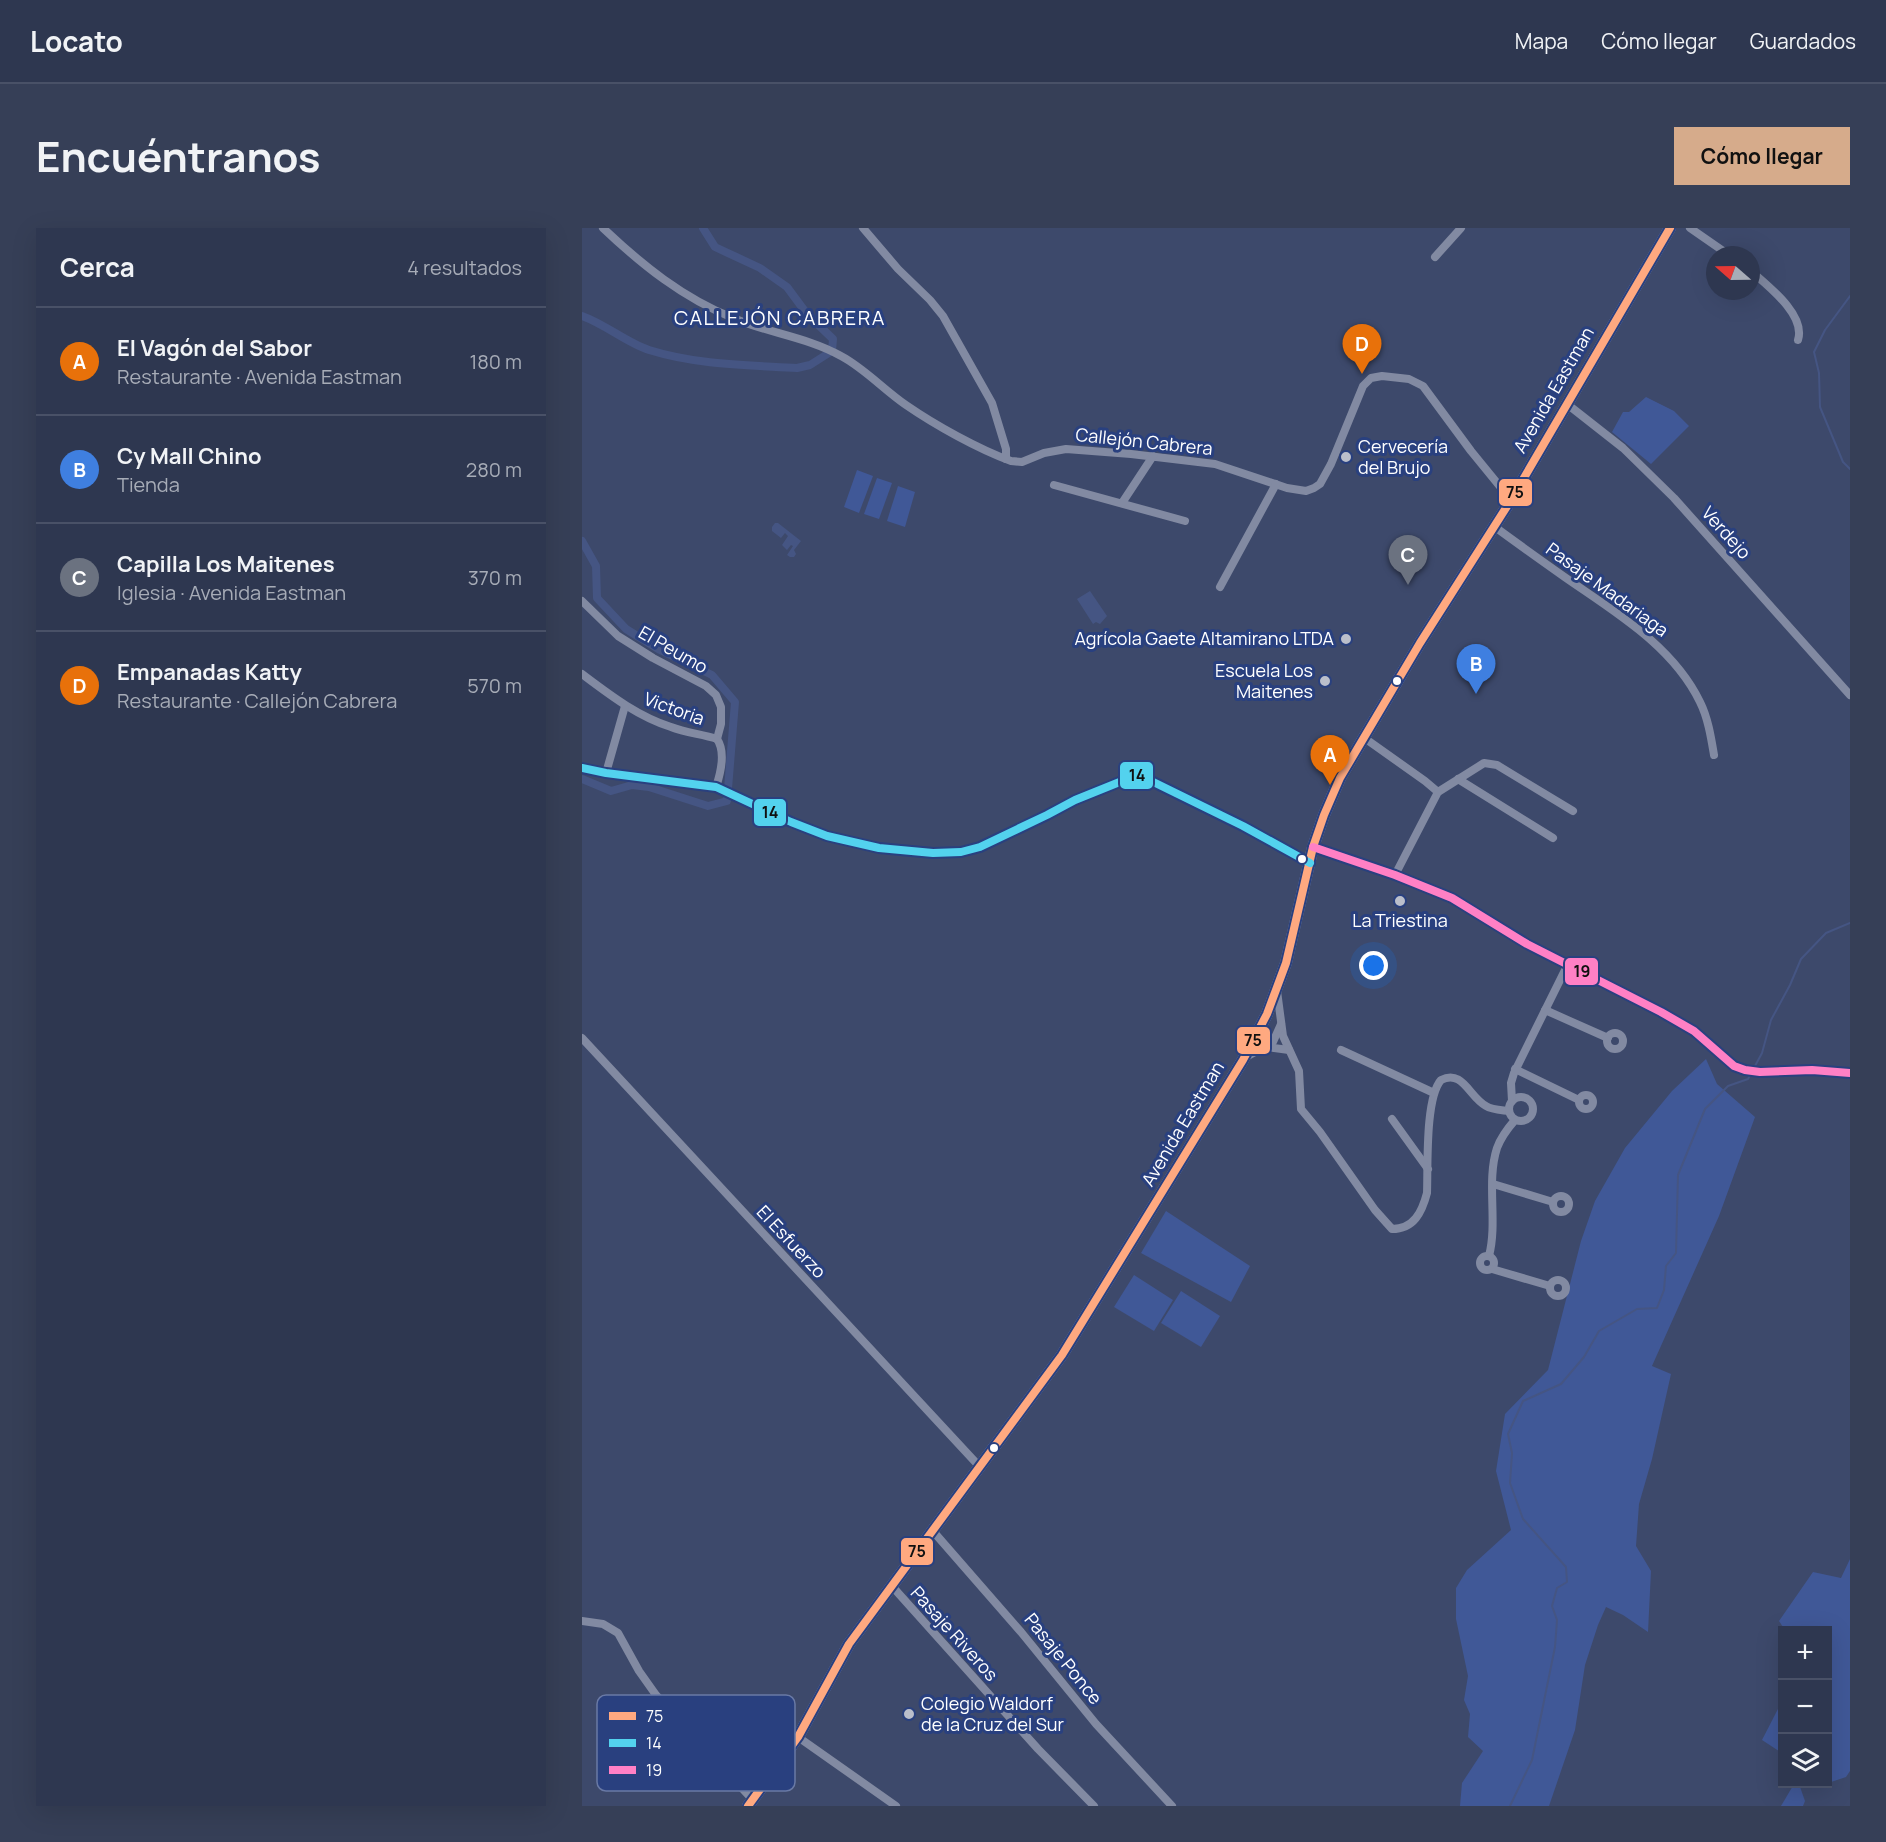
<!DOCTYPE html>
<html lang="es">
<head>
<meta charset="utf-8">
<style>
	:root { --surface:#2e3750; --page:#363f57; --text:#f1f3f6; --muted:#a7acb7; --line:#495167; --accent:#d6ab8b }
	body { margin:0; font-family:Manrope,sans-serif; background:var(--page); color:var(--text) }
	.controls { position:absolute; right:18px; bottom:18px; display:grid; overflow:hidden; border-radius:0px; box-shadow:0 6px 24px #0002 }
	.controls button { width:54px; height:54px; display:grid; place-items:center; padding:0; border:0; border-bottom:2px solid var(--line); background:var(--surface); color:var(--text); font:30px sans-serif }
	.compass { position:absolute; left:1124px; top:18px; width:54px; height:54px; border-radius:50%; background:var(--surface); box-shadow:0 6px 24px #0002; rotate:290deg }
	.you { position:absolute; left:792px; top:738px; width:21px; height:21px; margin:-15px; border:4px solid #fff; border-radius:50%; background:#1a73e8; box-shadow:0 0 0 9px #1a73e833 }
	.badge { display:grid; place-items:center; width:39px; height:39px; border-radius:50%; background:var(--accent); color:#fff; font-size:20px; font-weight:700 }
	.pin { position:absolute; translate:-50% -50px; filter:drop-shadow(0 2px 3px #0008) }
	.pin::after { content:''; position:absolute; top:32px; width:21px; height:18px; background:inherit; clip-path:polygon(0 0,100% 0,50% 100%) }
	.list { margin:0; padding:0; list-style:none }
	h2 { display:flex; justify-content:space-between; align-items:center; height:78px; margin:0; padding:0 24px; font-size:26px }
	h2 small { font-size:20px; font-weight:400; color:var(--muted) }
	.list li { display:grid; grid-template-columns:39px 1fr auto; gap:18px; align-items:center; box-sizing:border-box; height:108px; padding:0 24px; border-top:2px solid var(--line) }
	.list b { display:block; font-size:22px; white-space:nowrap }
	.list p { margin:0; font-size:20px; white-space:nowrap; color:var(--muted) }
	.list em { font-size:20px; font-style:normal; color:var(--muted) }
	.icon { flex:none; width:33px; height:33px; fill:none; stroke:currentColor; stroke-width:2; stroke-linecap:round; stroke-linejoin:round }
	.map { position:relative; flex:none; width:1268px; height:1578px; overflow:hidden; border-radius:0px }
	header { display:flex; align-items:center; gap:36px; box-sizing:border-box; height:84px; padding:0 30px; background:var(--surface); border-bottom:2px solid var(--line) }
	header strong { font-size:28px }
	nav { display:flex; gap:33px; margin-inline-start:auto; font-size:21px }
	.intro { display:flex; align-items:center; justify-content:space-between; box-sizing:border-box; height:144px; padding:0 36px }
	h1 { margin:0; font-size:42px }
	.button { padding:15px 27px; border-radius:0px; background:var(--accent); color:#111; font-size:21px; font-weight:700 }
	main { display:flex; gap:36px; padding:0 36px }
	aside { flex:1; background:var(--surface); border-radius:0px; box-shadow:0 6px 24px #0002 }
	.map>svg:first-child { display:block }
</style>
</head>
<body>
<header>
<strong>Locato</strong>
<nav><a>Mapa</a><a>Cómo llegar</a><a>Guardados</a></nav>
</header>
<div class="intro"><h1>Encuéntranos</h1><a class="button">Cómo llegar</a></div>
<main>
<aside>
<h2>Cerca<small>4 resultados</small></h2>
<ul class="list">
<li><span class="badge" style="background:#e8710a">A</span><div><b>El Vagón del Sabor</b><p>Restaurante · Avenida Eastman</p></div><em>180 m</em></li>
<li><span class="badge" style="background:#3f7fe0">B</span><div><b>Cy Mall Chino</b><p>Tienda</p></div><em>280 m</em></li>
<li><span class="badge" style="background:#6b7280">C</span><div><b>Capilla Los Maitenes</b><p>Iglesia · Avenida Eastman</p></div><em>370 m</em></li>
<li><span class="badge" style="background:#e8710a">D</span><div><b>Empanadas Katty</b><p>Restaurante · Callejón Cabrera</p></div><em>570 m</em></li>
</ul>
</aside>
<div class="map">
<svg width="1268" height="1578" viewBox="0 0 1268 1578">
	<rect width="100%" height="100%" fill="#3d496b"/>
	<g fill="#405897">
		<polygon points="1064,169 1092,183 1107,198 1069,236 1030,204 1041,184 1047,184"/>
		<polygon points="275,242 291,248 277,285 262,279"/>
		<polygon points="295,250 310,255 297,291 282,286"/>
		<polygon points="316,258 333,264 323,299 305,293"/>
		<polygon points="1124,831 1135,856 1173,889 1137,988 1070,1138 1089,1146 1070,1231 1057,1276 1054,1318 1069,1343 1066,1404 1041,1387 1024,1379 1016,1397 1003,1437 993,1502 967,1578 878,1578 880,1555 901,1523 886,1509 888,1486 882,1472 886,1448 874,1391 874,1360 885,1342 929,1302 914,1243 923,1186 966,1142 999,1013 1013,973 1043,920 1090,863"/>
		<polygon points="584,983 668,1038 649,1074 559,1025"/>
		<polygon points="552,1047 591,1072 572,1103 532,1079"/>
		<polygon points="599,1063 638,1088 619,1119 579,1095"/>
		<polygon points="1268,1331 1268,1543 1264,1549 1246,1555 1246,1402 1203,1402 1197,1393 1231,1344 1259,1350"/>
		<polygon points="1200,1473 1200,1525 1180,1512"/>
		<polygon points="1212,1556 1217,1556 1223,1573 1221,1578 1199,1578"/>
	</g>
	<g fill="#455583">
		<polygon points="193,295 196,295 219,313 212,322 214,326 212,329 208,329 205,327 211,318 209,317 205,322 200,317 206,308 203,305 199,310 190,303 190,299"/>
		<polygon points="508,363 525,388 518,396 514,394 511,396 495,371"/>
	</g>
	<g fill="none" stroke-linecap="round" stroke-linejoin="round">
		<g stroke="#455583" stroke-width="2">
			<polyline points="1268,68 1243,102 1232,124 1237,145 1238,179 1261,234 1268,241"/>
			<polyline points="928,1578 950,1532 973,1419 975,1392 970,1378 975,1360 985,1354 984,1339 941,1291 928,1255 930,1225 926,1206 941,1173 979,1156 1002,1129 1017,1103 1055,1081 1075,1080 1082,1062 1084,1038 1094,1025 1096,947 1123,881 1146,858 1166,851 1180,825 1189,792 1208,757 1219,731 1244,705 1268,695"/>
		</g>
		<g stroke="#455583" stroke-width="8">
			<path d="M0,88C23,96 45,115 67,122C115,137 165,137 215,140L228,137L250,123L251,111L225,86L205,59L178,40L133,19L121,0"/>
			<polyline points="0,313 14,338 15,370 44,401 78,422 130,447 153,474 145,573 126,578 67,559 50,557 29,563 0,551"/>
		</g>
		<g stroke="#828aa2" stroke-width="8">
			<path d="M21,0C60,37 101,70 151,90C186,105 225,109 259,128C282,140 302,162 324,177C353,197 396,221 429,233L440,234L462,225L484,221L549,226L633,236L705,260L724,263L732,260L738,256L749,236L781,158L789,150L800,148L827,151L841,158L889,223L929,272"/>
			<polyline points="281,0 316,41 348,72 361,88 410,175 424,221 424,231"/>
			<polyline points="1108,0 1147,27"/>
			<polyline points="853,29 879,0"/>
			<path d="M1169,43C1186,58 1224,87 1216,112"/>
			<polyline points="985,176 1041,220 1092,270 1268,467"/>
			<polyline points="472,257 603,293"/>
			<polyline points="540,275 571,228"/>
			<path d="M913,299C936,316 960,333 984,350C1033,384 1091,418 1118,474C1126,490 1129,509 1132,527"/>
			<polyline points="638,359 694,256"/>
			<polyline points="0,373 36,408 71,430 124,458 134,467 139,479 139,496 135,511"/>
			<path d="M0,446C28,467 55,488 89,499C104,505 120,506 135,511C144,524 139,544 134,559"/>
			<polyline points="781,509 843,553 856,564"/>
			<polyline points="0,540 24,545 134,559 209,594 245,608 297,620 351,625 379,624 398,619 465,587 493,572 550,549 557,547 661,598 728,635"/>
			<polyline points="24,545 43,478"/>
			<polyline points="876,551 971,610"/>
			<polyline points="731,619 813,647 870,670 945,716 1079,784 1112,803 1152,838 1163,842 1178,844 1230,842 1268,845"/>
			<polyline points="813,647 856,564 902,535 915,537 991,583"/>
			<path d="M695,763L701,808L717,843L719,881L738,904L793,982L810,1001C832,1001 840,984 845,965C846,940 843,870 859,852C881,841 887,869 904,878C910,882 920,882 927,883"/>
			<polyline points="963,782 1026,810"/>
			<circle cx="1033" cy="813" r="8"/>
			<polyline points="0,810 397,1238"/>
			<polyline points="684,819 707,822"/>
			<polyline points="759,822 852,865"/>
			<polyline points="664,829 691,814 699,796"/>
			<polyline points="933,841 997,872"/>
			<circle cx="1004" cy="874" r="7"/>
			<circle cx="939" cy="881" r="12"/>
			<polyline points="930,873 929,855 932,845 986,736"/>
			<polyline points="810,891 846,941"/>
			<polyline points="911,956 971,974"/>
			<circle cx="979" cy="976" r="8"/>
			<circle cx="905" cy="1035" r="7"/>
			<path d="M907,1028C916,993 904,954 915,920C919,909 926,900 933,892"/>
			<polyline points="910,1041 968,1058"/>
			<circle cx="976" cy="1060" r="8"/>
			<polyline points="350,1302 439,1404 514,1496 590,1578"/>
			<polyline points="309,1357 456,1521 512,1578"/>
			<polyline points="0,1393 21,1396 36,1405 57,1443 74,1467 170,1571"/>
			<polyline points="216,1509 314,1578"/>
		</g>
		<polyline stroke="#818aa1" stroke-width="12" points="166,1578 216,1509 267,1416 480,1127 661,832 685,786 704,735 731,619 742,587 758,550 838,415 929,272 1088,0"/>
		<defs>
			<polyline id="bus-1" points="166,1578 216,1509 267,1416 480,1127 661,832 685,786 704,735 731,619 742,587 758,550 838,415 929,272 1088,0"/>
			<polyline id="bus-2" points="0,540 24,545 134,559 209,594 245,608 297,620 351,625 379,624 398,619 465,587 493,572 550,549 557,547 661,598 728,635"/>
			<polyline id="bus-3" points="731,619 813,647 870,670 945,716 1079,784 1112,803 1152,838 1163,842 1178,844 1230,842 1268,845"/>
		</defs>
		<use href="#bus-1" stroke="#29407f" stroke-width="12"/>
		<use href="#bus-2" stroke="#29407f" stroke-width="12"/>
		<use href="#bus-3" stroke="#29407f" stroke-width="12"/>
		<use href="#bus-1" stroke="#ffa980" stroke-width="8"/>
		<use href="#bus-2" stroke="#53d2ee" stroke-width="8"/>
		<use href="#bus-3" stroke="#ff80c5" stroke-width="8"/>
	</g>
	<g fill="#bbbfcb" stroke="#29407f" stroke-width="2">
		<circle cx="764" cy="229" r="6"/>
		<circle cx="764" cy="411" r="6"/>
		<circle cx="743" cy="453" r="6"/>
		<circle cx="818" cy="673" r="6"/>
		<circle cx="327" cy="1486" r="6"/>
	</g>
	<g fill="#fff" stroke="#29407f" stroke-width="2">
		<circle cx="815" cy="453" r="5"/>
		<circle cx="720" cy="631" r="5"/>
		<circle cx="412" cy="1220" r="5"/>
	</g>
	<g text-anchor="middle" stroke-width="6" stroke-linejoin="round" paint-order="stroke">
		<g font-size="18" fill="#fff" stroke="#29407f">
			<text transform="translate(972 162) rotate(-60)" y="6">Avenida Eastman</text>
			<text transform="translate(562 214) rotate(6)" y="6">Callejón Cabrera</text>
			<text transform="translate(1144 305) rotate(48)" y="6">Verdejo</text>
			<text transform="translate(1025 362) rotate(36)" y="6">Pasaje Madariaga</text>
			<text transform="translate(91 422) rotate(30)" y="6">El Peumo</text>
			<text transform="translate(92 481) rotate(20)" y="6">Victoria</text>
			<text transform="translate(601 896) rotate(-59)" y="6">Avenida Eastman</text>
			<text transform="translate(209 1014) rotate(47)" y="6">El Esfuerzo</text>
			<text transform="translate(372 1406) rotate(48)" y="6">Pasaje Riveros</text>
			<text transform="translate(481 1431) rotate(51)" y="6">Pasaje Ponce</text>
		</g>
		<g font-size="18" fill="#fff" stroke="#29407f" text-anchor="start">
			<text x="776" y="225">Cervecería<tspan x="776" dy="21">del Brujo</tspan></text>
			<text x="752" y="417" text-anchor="end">Agrícola Gaete Altamirano LTDA</text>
			<text x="731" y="449" text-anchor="end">Escuela Los<tspan x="731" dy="21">Maitenes</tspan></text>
			<text x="818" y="699" text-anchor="middle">La Triestina</text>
			<text x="339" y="1482">Colegio Waldorf<tspan x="339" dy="21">de la Cruz del Sur</tspan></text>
		</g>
		<g font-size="20" letter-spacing="1.5" fill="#fff" stroke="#29407f">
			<text x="198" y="97">CALLEJÓN CABRERA</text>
		</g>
	</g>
	<rect x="15" y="1467" width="198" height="96" rx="9" fill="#29407f" stroke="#6979a5" stroke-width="1.5"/>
	<rect x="27" y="1484" width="27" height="8" fill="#ffa980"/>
	<rect x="27" y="1511" width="27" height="8" fill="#53d2ee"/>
	<rect x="27" y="1538" width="27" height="8" fill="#ff80c5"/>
	<g font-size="16" fill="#fff">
		<text x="64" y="1494">75</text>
		<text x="64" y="1521">14</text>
		<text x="64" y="1548">19</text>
	</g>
	<g stroke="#29407f" stroke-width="2">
		<rect x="916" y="250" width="35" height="29" rx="6" fill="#ffa980"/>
		<rect x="537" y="533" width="35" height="29" rx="6" fill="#53d2ee"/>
		<rect x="171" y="570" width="34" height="29" rx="6" fill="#53d2ee"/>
		<rect x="982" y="729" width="35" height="29" rx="6" fill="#ff80c5"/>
		<rect x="654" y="798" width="35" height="29" rx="6" fill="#ffa980"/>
		<rect x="318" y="1309" width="34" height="29" rx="6" fill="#ffa980"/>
	</g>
	<g font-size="16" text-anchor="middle" font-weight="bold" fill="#111">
		<text x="933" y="270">75</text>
		<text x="555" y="553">14</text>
		<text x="188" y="590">14</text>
		<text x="1000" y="749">19</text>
		<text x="671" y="818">75</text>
		<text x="335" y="1329">75</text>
	</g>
</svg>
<div class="controls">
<button>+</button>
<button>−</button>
<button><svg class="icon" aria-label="layers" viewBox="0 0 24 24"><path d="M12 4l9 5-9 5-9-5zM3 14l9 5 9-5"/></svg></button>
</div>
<svg class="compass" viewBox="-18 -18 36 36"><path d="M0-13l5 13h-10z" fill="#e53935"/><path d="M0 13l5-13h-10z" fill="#a7acb7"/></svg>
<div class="you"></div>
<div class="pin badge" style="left:748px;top:557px;background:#e8710a">A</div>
<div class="pin badge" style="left:894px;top:466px;background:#3f7fe0">B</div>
<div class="pin badge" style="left:826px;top:357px;background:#6b7280">C</div>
<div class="pin badge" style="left:780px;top:146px;background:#e8710a">D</div>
</div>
</main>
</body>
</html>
